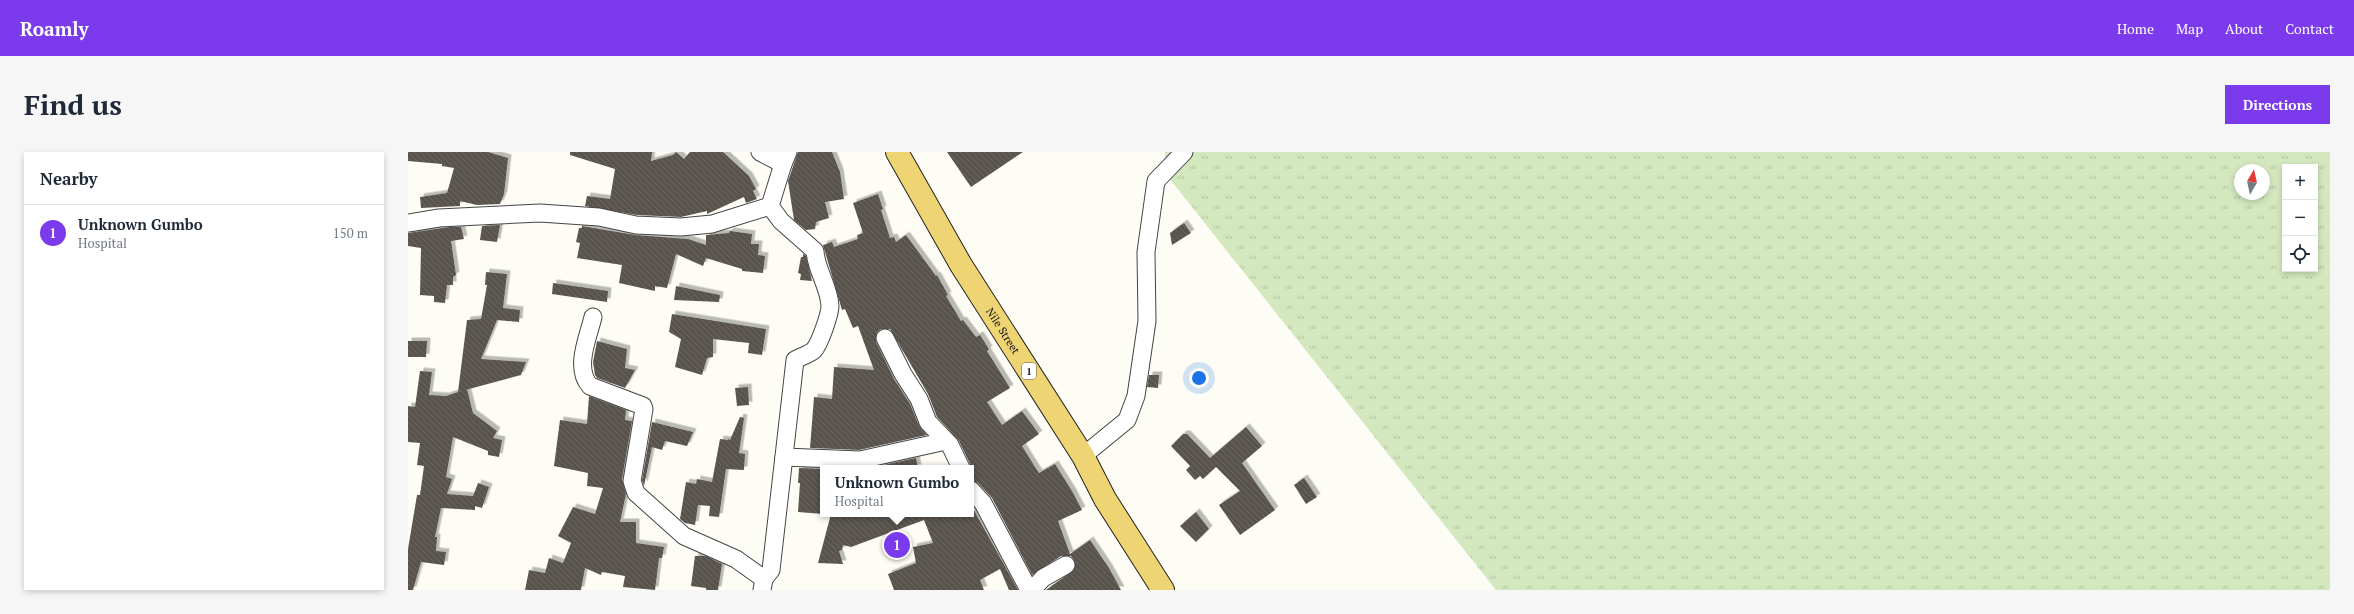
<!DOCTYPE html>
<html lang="en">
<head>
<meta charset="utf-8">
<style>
	:root { --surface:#fff; --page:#f6f6f7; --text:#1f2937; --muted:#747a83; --line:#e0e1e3; --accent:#7c3aed }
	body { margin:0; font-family:"PT Serif",serif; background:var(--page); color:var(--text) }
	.controls { position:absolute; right:12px; top:12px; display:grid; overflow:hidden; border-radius:0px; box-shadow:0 2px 6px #0003 }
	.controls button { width:36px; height:36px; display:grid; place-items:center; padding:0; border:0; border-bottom:1px solid var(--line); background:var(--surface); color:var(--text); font:20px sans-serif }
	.compass { position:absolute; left:1826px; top:12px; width:36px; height:36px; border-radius:50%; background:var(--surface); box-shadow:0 2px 6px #0003; rotate:9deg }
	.you { position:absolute; left:791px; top:226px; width:14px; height:14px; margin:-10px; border:3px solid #fff; border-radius:50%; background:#1a73e8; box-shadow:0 0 0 6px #1a73e833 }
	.badge { display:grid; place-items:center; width:26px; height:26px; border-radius:50%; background:var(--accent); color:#fff; font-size:13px; font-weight:700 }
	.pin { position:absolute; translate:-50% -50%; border:2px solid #fff; box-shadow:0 1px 4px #0006 }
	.popup { position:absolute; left:412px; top:313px; width:154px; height:52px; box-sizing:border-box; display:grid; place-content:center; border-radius:0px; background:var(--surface); filter:drop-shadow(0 1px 3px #0005); font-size:13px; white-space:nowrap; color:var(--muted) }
	.popup b { font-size:15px; color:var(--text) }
	.popup::after { content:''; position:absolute; left:50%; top:100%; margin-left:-8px; border:8px solid transparent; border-top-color:var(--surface) }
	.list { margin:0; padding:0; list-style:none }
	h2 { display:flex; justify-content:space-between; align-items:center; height:52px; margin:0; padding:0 16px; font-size:17px }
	h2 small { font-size:13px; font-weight:400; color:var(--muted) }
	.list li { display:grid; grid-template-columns:26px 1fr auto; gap:12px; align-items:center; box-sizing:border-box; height:56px; padding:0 16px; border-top:1px solid var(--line) }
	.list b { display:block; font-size:15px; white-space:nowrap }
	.list p { margin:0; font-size:13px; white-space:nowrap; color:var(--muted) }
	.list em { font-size:13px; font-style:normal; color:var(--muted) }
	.icon { flex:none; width:22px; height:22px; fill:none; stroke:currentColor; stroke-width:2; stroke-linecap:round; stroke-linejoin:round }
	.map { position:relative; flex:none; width:1922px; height:438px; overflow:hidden; border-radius:0px }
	header { display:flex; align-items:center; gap:24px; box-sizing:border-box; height:56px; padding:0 20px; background:var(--accent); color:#fff }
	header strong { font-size:19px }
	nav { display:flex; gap:22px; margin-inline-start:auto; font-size:14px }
	.intro { display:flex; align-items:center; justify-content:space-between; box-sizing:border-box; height:96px; padding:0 24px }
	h1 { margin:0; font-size:28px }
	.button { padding:10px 18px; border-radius:0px; background:var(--accent); color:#fff; font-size:14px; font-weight:700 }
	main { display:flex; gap:24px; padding:0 24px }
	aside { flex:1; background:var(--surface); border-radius:0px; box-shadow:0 2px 6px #0003 }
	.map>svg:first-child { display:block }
</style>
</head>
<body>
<header>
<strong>Roamly</strong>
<nav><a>Home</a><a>Map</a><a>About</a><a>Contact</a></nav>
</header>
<div class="intro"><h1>Find us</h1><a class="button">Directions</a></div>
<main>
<aside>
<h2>Nearby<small></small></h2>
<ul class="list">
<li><span class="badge">1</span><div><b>Unknown Gumbo</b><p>Hospital</p></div><em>150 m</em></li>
</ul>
</aside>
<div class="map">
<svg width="1922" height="438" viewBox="0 0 1922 438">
	<defs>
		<pattern id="grass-tufts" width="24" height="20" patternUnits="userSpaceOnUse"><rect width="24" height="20" fill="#d3e8bf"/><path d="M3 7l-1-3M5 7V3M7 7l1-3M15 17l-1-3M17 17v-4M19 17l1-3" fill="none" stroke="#b4c6a3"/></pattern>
		<pattern id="building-back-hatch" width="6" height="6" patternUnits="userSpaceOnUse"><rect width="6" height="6" fill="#59524d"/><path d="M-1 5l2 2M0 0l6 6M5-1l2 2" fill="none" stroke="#6c6662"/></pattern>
		<filter id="shadow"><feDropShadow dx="3.5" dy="-3.5" stdDeviation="0" flood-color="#0004"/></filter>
	</defs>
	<rect width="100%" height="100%" fill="#fefdf5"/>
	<path fill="url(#grass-tufts)" fill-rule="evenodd" d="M757,0H1922V438H1088L757,21ZM1877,15H1907V117H1877ZM1832,18H1856V42H1832Z"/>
	<g fill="url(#building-back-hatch)" filter="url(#shadow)">
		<polygon points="0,0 80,0 100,6 96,42 92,52 69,53 52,49 52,54 13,56 12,45 39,41 46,16 34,14 34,12 0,9"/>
		<polygon points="162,0 244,0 243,9 265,3 268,0 276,7 282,0 315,0 341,24 348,37 345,39 349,47 338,51 336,45 299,62 299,59 273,65 229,63 177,54 179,44 202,47 207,17 162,3"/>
		<polygon points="390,0 424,0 432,20 436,47 417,50 421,66 408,70 407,77 398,78 386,68 380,29"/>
		<polygon points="539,0 615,0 563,35"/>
		<polygon points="470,42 475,57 473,58 482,86 486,85 488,90 498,83 528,124 529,123 540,143 538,144 553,169 555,168 568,185 572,183 581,197 579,199 602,236 579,250 594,273 614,259 631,282 614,294 627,315 631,321 647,312 664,339 674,358 650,369 662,402 682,388 701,416 713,438 638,438 666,418 666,408 663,404 653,404 624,423 584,346 570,331 563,328 562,312 551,289 529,265 520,242 482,177 473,177 469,180 468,190 486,227 502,252 511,274 519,283 451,298 402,296 406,245 424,247 426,215 466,218 450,174 445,176 437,157 434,158 415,93 424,90 426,95 450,87 449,83 455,81 445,51"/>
		<polygon points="776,71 783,81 764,93 762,81"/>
		<polygon points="92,73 89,90 72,88 74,74"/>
		<polygon points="174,74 227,83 280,87 298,93 298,83 321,81 322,79 344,82 343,92 351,92 350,103 357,104 355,121 334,119 334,117 298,106 295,114 268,102 259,136 247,134 247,139 211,131 214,113 169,106 172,91 168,90 171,76 174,76"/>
		<polygon points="42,75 53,75 56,87 43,89 48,123 45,125 45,133 39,133 37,151 26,150 26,144 12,143 13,96 0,94 0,81"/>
		<polygon points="395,102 398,104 404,129 392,128 393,122 390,121 393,105 395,105"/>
		<polygon points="78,120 99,122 95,156 112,158 111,170 89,168 73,207 118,210 113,223 50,240 59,168 73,167 79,133 77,133"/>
		<polygon points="145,131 200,139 199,150 144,142"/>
		<polygon points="268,134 312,143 311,150 266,148"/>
		<polygon points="264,162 358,177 354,203 340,201 341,191 305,187 305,205 299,206 294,223 267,215 273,187 261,180"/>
		<polygon points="0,189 19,189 18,205 0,205"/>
		<polygon points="189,189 219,197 217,216 227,218 217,236 189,226 187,223 185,210"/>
		<polygon points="12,219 24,220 21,243 38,244 59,237 65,261 89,279 85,286 94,288 91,305 80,303 80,299 45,285 38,325 44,327 39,342 65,344 70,331 81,335 74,356 67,354 67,358 33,356 27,385 29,385 28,399 38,400 36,413 13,410 5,438 0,438 0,397 9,343 12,343 16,314 9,313 12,291 0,290 0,254 7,255"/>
		<polygon points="741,223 751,223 750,236 739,235"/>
		<polygon points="340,235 341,253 329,254 327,236"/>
		<polygon points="181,244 218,258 217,268 224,269 214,327 218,342 212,370 228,370 228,391 256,395 254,406 251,406 247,438 215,435 217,424 194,420 193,423 177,416 173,438 117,438 121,418 137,421 141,406 155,411 163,391 150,384 165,355 187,362 195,336 179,334 180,321 146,314 152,268 179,272"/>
		<polygon points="332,265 336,266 331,301 337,302 336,318 318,317 311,365 301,364 302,354 290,353 287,373 277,371 272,367 278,330 288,332 289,327 304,330 312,287 320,288 319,299 320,287 322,288"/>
		<polygon points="244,270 285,280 279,294 257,289 254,298 244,295 236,334 234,328"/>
		<polygon points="838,275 854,294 834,311 867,358 832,383 811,353 832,339 808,315 795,327 792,324 787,328 778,318 782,314 763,294 775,282 779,282 802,306"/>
		<polygon points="508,306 510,316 462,316"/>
		<polygon points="391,316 415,317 415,362 390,360 392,331 390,331"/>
		<polygon points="896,326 909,345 898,352 886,333"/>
		<polygon points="563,353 610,438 601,438 592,417 572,428 576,438 486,438 480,422 508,411 505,395 525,391 516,368 443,395 435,393 434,398 431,399 435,412 410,411 423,362 563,362"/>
		<polygon points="788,360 801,377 788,390 772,374"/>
		<polygon points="287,404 298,404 314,412 310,438 298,438 298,436 283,434"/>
	</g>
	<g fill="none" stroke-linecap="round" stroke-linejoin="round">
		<defs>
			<g id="minor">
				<polyline points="352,0 375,12"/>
				<polyline points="0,71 31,66 132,61 191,65 228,73 273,75 304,72 362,54"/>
				<path d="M185,165C180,186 166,216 182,234L235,254L236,257L224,329L228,341L276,384L328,407L356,427"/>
				<polyline points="477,186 495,222 511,247 520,270 542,293 553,316"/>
				<polyline points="675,304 719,268 728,244 739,169 738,100 748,29 776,0"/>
				<polyline points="376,305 452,308 538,289"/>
				<polyline points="563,338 575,351 621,438"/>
				<path d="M354,438L356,427L363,418L387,208C392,205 402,202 406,198C412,191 422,162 422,154C421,134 408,118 407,99L373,69L362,54L375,12L380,0"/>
				<polyline points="624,438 635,426 658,413"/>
			</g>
			<g id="primary">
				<path id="s1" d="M489,0L553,113L675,304L697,347L755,438"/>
			</g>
		</defs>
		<use href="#minor" stroke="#444" stroke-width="19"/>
		<use href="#primary" stroke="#222" stroke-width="24"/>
		<use href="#minor" stroke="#fff" stroke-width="17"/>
		<use href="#primary" stroke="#efd474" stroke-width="22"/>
	</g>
	<g text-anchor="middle" stroke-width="4" stroke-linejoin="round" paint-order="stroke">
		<rect fill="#fff" stroke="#585858" stroke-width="1" x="614" y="211" width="14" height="16" rx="3"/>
		<g font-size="10" font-weight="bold" fill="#111">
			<text x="621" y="223">1</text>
		</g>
		<g font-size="11" fill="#111" stroke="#fff">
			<text dy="4" stroke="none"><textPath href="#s1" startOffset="208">Nile Street</textPath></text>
		</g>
	</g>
</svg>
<div class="controls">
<button>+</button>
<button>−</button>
<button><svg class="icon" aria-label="locate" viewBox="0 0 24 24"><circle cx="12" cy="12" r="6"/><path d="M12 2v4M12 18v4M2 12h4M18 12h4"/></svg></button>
</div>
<svg class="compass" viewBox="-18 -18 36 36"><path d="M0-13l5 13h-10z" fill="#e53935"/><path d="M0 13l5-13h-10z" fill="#747a83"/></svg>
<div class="you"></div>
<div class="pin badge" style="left:489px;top:393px">1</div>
<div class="popup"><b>Unknown Gumbo</b>Hospital</div>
</div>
</main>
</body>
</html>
